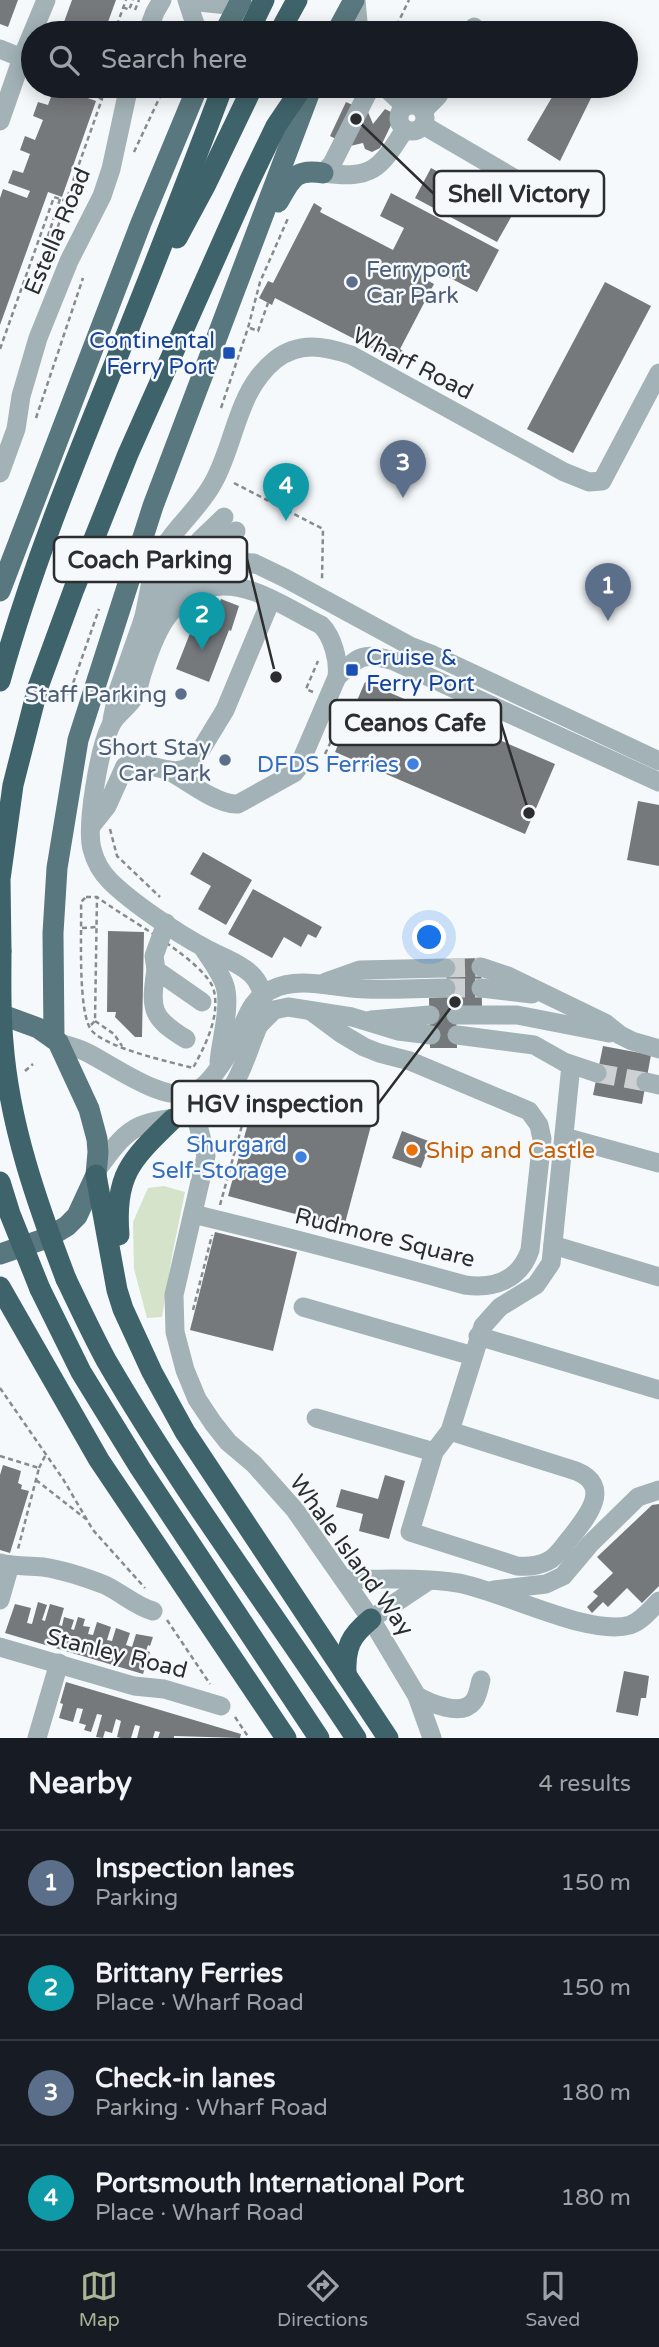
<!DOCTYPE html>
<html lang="en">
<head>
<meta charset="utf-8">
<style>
	:root { --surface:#171b24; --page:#242831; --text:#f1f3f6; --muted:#9ea1a6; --line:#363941; --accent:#a8b493 }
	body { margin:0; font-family:"Varela Round",sans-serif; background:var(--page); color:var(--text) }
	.you { position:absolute; left:430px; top:938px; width:24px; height:24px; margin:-18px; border:5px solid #fff; border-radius:50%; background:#1a73e8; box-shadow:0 0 0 10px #1a73e833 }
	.badge { display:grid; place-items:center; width:46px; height:46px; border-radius:50%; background:var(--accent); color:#fff; font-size:23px; font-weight:700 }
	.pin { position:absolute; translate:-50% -58px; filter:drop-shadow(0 2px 4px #0008) }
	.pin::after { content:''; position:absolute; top:37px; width:24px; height:21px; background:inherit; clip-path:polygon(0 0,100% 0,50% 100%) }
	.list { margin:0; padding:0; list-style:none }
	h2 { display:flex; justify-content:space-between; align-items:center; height:91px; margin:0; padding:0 28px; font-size:30px }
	h2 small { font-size:23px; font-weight:400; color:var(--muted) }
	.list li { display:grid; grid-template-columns:46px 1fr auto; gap:21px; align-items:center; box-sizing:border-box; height:105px; padding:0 28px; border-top:2px solid var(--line) }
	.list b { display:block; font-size:26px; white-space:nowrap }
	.list p { margin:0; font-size:23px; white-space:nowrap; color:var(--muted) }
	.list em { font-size:23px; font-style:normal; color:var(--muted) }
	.icon { flex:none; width:38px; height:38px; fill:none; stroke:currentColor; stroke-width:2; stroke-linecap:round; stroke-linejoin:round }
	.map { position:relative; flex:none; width:659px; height:1738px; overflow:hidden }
	.search { position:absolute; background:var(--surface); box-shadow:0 4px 18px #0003; left:21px; right:21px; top:21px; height:77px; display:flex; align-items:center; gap:18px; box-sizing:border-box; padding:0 24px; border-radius:38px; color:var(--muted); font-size:26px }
	.sheet { height:511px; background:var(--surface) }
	nav { display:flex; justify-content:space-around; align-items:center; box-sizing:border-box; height:98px; border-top:2px solid var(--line); background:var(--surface); font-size:19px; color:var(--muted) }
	nav a { display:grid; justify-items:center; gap:4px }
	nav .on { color:var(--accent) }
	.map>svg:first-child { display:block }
</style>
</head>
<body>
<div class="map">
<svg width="659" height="1738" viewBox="0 0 659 1738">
	<rect width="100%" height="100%" fill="#f5f9fc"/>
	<polygon fill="#d4e3ca" points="164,1186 185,1192 172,1256 162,1317 147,1318 134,1269 133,1222 148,1188"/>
	<g fill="#76797c">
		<polygon points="0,0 18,0 8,27 0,24"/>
		<polygon points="72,0 116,0 104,33 60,33"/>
		<polygon points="55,86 85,86 82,96 96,101 62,197 48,192 0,325 0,198 3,189 27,198 30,191 8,183 13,170 23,173 30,154 20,150 25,136 35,140 43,120 33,116 38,102 48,105"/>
		<polygon points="547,86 585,86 594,92 560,161 527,140 555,92"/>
		<polygon points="346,102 368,112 373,124 385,109 391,112 392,123 380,148 372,152 365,149 363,143 350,146 330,136"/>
		<polygon points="431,168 514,212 497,242 415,198"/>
		<polygon points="391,193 499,250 477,292 429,267 423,278 434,284 400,349 403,351 397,361 275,298 272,305 259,298 268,281 273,283 314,203 322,208 320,212 393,250 404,228 380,216"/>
		<polygon points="605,282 651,306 573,453 527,429"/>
		<polygon points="221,599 239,606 231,631 229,630 209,682 176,669 196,618 211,623"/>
		<polygon points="365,682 555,764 525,834 335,752"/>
		<polygon points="638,801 659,805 659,866 627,860"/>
		<polygon points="203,852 252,880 226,925 198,909 211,886 190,874"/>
		<polygon points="253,889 322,927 316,938 308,934 301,947 284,937 272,958 228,934"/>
		<polygon points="108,931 144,932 142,1037 135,1037 115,1017 116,1012 107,1012"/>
		<polygon points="481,958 482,1006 456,1007 457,1048 430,1048 429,998 447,997 446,959"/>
		<polygon points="603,1046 651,1055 642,1104 593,1095"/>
		<polygon points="258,1087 373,1118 344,1227 228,1196"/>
		<polygon points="402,1131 431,1142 421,1168 392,1158"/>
		<polygon points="215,1232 297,1252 273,1351 190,1330"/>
		<polygon points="3,1465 21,1471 18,1483 22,1485 21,1489 29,1491 10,1553 0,1550 0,1475"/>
		<polygon points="385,1475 405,1481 389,1539 359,1531 363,1514 336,1507 341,1489 378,1499"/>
		<polygon points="659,1504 659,1586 642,1603 627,1588 608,1607 603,1602 592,1613 587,1607 598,1596 593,1592 613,1573 597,1557 652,1505"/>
		<polygon points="38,1602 47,1605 42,1620 45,1621 50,1604 64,1608 59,1625 62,1626 64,1617 74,1620 71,1629 74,1630 78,1617 85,1619 83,1626 90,1627 88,1634 93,1635 97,1622 111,1627 107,1640 112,1641 116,1628 130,1633 126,1645 132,1647 136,1634 153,1637 150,1646 148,1645 146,1651 150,1652 143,1674 5,1633 15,1604 31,1608 27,1623 32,1624"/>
		<polygon points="624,1671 649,1676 646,1698 641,1698 638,1716 616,1712"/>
		<polygon points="66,1682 241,1734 240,1738 174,1736 174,1738 158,1738 160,1732 155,1731 153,1738 137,1738 140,1726 135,1725 131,1738 121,1738 117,1737 121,1721 116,1719 112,1733 105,1731 103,1738 96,1737 102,1715 97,1714 91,1732 84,1730 86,1725 79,1723 83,1709 77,1708 73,1722 59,1718 63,1704 60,1703"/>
	</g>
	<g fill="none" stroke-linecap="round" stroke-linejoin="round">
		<g stroke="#cdd0d3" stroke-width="19" stroke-dasharray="19 10" stroke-linecap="butt">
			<polyline points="446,968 481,967"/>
			<polyline points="446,988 481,988"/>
			<polyline points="597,1073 646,1082"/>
		</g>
		<g stroke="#888b8d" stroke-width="2.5" stroke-dasharray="5 3.5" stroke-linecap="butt">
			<polyline points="123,7 129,10 133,0"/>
			<polyline points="135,10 139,0"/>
			<polyline points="114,33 126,0"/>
			<polyline points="393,33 409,0"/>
			<polyline points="134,152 165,86"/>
			<polyline points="60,199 46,242 52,243 66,204 77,208"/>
			<polyline points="250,328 258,331 268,303"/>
			<polyline points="0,349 54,197 66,201 102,99 92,95 95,86"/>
			<polyline points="221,408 248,328 260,282 289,216"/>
			<polyline points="36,418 83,278"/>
			<polyline points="234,483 323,529 322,580"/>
			<polyline points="313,692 306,689 318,661"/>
			<polyline points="64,696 70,692 99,609"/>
			<polyline points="345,705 354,709"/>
			<polyline points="325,754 334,735 341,738"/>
			<polyline points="110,829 117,856 160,897"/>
			<path d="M86,897H97C123,917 208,962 214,991C220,1017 205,1046 193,1068C170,1062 107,1048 92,1031C77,1014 82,928 81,902Z"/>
			<polyline points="82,928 96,927"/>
			<polyline points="95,1021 114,1034 122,1046"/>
			<polyline points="91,1025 95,1021 97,897"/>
			<polyline points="25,1071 33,1064"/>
			<polyline points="220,1205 251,1093"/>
			<polyline points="193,1310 212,1235"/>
			<polyline points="0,1388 63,1479 93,1530 145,1588"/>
			<polyline points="0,1456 39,1468 18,1549"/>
			<polyline points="39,1468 45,1456"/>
			<polyline points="36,1480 86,1519"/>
			<polyline points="167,1620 210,1684"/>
			<polyline points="235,1717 249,1738"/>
		</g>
		<g stroke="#a2b2b6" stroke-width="19">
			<polyline points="187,0 198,33"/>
			<polyline points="356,0 359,33"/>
			<polyline points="189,1 228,5 239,4"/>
			<polyline points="147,33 155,12 162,0"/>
			<polyline points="470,33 474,27"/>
			<polyline points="0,49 22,58"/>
			<polyline points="384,86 405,106"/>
			<circle cx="412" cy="118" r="13"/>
			<polyline points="423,111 438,96 443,86"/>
			<polyline points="0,121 22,58 46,0"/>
			<polyline points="423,125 553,201"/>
			<path d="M323,173C373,179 379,170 405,129"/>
			<polyline points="323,173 332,164 371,86"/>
			<polyline points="0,473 16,429 21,396 38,338 69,261 102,196 111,169 129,86"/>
			<polyline points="241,562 258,565 285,578 412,647 433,655 659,761"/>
			<polyline points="164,586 201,539 224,517"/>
			<path d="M182,589C204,575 227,561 254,563"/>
			<path d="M143,620C149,597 151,567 164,547C178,525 200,507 213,483C236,442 236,392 275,360C299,341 324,346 351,355L564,472L589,482L602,481L659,373"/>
			<path d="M337,677C360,655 363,652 394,661L659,782"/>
			<polyline points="112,720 118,691 143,620 169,592 236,531"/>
			<path d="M92,825L107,806L125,766C147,757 170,780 191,766L225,710L271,600"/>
			<polyline points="166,923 154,956 156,970 202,1002"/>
			<path d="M203,948C211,960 221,973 225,986C231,1006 221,1040 219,1062"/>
			<polyline points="481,967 508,976 605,1023 620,1035 632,1041 659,1049"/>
			<path d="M156,970C150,1009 151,1018 186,1039"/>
			<polyline points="326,982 360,970 446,968"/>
			<polyline points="481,988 532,994"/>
			<polyline points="456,1015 517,1015 609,1033"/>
			<polyline points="371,1020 430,1015"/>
			<polyline points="259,1025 274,1010 288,1007 352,1017 398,1031 431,1035"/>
			<polyline points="457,1035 534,1045 564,1062 597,1073"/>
			<path d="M58,1042C68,1046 79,1048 88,1053C114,1066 167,1106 196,1091C212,1083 229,1053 238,1036C247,1018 250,1000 271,990C300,975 336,989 366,989C393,990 420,988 446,988"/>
			<polyline points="646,1082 659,1085"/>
			<polyline points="190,1094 206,1156 174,1295 175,1332 185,1370 197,1399 213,1423 228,1442 254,1464 295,1510 371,1619 417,1696 432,1738"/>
			<polyline points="564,1137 659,1163"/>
			<path d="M96,1171C109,1155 120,1135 140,1126C157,1118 178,1119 196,1114C231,1105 241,1072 252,1042C256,1031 262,1020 263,1007C265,969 232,963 205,948C178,934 131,902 110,881C101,872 95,861 92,849C86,825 99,748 111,725C116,714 129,707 135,696C139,689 140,679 143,671C154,636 168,599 208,588C247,578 288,609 321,625C333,637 339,661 337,677L298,768L294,773L238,804C219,806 185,780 168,770"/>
			<path d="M193,1214C284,1236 375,1260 465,1285C494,1289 520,1280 530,1250L542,1139L539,1125L529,1111L410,1061L379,1053L364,1047L342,1034L311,1011"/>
			<polyline points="553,1245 659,1277"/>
			<polyline points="303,1307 473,1356"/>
			<polyline points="478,1336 659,1390"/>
			<polyline points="316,1418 434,1452"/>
			<path d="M450,1431L576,1471C613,1486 587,1517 571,1537C564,1545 558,1556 548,1561C538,1566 527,1567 517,1566L410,1532L434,1452L450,1431L483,1326L500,1307L536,1285L551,1263L571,1065"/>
			<path d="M0,1563C14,1567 28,1565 43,1567C63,1570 87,1578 105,1585C122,1593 135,1606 153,1611"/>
			<path d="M344,1579C381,1580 421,1577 458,1583C503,1591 589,1637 630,1625C642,1621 650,1610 659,1601"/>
			<polyline points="494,1590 546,1584 563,1576 590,1544 638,1497 659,1490"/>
			<polyline points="0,1600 10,1565"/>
			<polyline points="371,1619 428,1581"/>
			<polyline points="0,1647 134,1686 164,1689 221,1706"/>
			<path d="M417,1696C430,1703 461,1717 473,1702C478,1697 479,1687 481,1680"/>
			<polyline points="37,1738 59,1663"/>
		</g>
		<g stroke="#59777e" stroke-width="21">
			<polyline points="224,33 241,0"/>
			<polyline points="336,33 354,0"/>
			<path d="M278,202C291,180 294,168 323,173"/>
			<polyline points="0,591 141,223 198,86"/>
			<polyline points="0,1014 38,1028 58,1042 89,1109 97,1139 98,1152 96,1175 77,1216 67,1226 47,1238 0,1254"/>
			<polyline points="54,1039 53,933 57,868 78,740 153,506 312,86"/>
		</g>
		<g stroke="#3f636a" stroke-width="21">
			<polyline points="248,33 264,0"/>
			<polyline points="279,33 297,0"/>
			<polyline points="177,238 206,184 253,86"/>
			<path d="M0,681C33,561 81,447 127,333C160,251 192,168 223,86"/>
			<polyline points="1,951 0,879 13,785 38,687 74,589 128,454 250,180 276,126 303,86"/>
			<polyline points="96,1175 117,1290 123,1309 152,1372 185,1432 388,1738"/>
			<path d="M119,1235C114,1174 132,1159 173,1119"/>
			<path d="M66,1279C79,1306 92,1334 106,1360C182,1491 273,1612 356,1738"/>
			<polyline points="0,1287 99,1460 286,1738"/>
			<polyline points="40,1289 81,1372 140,1468 319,1738"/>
			<path d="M346,1675C345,1647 350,1636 371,1619"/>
		</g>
		<g stroke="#3f636a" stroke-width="21">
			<path d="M1,951C1,982 0,1012 3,1042C9,1124 37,1203 66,1279"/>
			<polyline points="0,1182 10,1214 40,1289"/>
		</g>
	</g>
	<g fill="#5c6f8a" stroke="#f5f9fc" stroke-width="2.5">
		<circle cx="352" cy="282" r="7"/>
		<circle cx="181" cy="694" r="7"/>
		<circle cx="225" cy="760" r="7"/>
	</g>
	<g fill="#1a4fb4" stroke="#f5f9fc" stroke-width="2.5">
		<rect x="222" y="346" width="14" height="14" rx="3.5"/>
		<rect x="345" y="663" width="14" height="14" rx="3.5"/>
	</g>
	<g fill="#3f7fe0" stroke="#f5f9fc" stroke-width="2.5">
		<circle cx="413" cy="764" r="7"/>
		<circle cx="301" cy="1157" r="7"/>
	</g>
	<circle fill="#e8710a" stroke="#f5f9fc" stroke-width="2.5" cx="412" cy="1150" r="7"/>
	<g text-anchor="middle" stroke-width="5" stroke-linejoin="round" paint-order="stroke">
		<g font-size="23" fill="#2b2d2e" stroke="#f5f9fc">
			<text transform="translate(57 231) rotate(-67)" y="8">Estella Road</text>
			<text transform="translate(413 363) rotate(27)" y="8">Wharf Road</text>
			<text transform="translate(385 1237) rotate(14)" y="8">Rudmore Square</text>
			<text transform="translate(352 1555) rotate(54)" y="8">Whale Island Way</text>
			<text transform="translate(117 1653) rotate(14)" y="8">Stanley Road</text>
		</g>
		<g font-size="23" fill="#4e5e75" stroke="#f5f9fc" text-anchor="end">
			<text x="366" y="277" text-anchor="start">Ferryport<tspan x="366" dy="26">Car Park</tspan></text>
			<text x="167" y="702">Staff Parking</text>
			<text x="211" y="755">Short Stay<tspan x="211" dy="26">Car Park</tspan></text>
		</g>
		<g font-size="23" fill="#164399" stroke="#f5f9fc" text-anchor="end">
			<text x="215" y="348">Continental<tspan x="215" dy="26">Ferry Port</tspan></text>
			<text x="366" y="665" text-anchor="start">Cruise &amp;<tspan x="366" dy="26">Ferry Port</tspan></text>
		</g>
		<g font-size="23" fill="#366cbe" stroke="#f5f9fc" text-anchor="end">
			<text x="399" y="772">DFDS Ferries</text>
			<text x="287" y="1152">Shurgard<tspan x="287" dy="26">Self-Storage</tspan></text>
		</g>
		<g font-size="23" fill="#c56008" stroke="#f5f9fc" text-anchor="start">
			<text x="426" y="1158">Ship and Castle</text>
		</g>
	</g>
	<path fill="none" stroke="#2b2d2e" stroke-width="2.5" d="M356 119L434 194M276 677L247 559M529 813L501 723M455 1002L378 1104"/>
	<g fill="#2b2d2e" stroke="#f5f9fc" stroke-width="2.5">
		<circle cx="356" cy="119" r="7"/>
		<circle cx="276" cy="677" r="7"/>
		<circle cx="529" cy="813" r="7"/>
		<circle cx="455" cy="1002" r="7"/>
	</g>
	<g fill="#f5f9fc" stroke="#2b2d2e" stroke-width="2.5">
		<rect x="434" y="171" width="170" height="45" rx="7"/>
		<rect x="54" y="537" width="193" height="45" rx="7"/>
		<rect x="330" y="700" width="171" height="45" rx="7"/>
		<rect x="172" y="1081" width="206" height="45" rx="7"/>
	</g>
	<g font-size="24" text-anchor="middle" font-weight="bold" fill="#2b2d2e">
		<text x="519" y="202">Shell Victory</text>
		<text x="150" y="568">Coach Parking</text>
		<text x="415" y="731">Ceanos Cafe</text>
		<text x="275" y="1112">HGV inspection</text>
	</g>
</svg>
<div class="you"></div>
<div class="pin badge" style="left:608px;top:621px;background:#5c6f8a">1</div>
<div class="pin badge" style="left:202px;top:650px;background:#0f9aa8">2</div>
<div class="pin badge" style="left:403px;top:498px;background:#5c6f8a">3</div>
<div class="pin badge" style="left:286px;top:521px;background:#0f9aa8">4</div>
<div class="search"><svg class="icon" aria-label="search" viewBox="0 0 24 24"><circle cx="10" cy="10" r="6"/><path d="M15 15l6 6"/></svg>Search here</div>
</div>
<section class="sheet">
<h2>Nearby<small>4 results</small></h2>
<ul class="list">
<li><span class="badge" style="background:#5c6f8a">1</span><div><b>Inspection lanes</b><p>Parking</p></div><em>150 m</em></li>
<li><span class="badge" style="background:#0f9aa8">2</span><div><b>Brittany Ferries</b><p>Place · Wharf Road</p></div><em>150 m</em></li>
<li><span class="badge" style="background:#5c6f8a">3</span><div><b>Check-in lanes</b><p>Parking · Wharf Road</p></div><em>180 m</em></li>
<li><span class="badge" style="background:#0f9aa8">4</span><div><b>Portsmouth International Port</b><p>Place · Wharf Road</p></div><em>180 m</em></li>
</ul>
</section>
<nav>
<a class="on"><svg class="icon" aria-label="map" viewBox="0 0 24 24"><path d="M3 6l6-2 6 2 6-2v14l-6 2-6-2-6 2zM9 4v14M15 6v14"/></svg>Map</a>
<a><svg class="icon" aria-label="directions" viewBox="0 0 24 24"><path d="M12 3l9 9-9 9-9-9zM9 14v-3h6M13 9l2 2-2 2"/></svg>Directions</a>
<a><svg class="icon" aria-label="saved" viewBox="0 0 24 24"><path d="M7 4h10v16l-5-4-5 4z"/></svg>Saved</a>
</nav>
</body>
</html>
